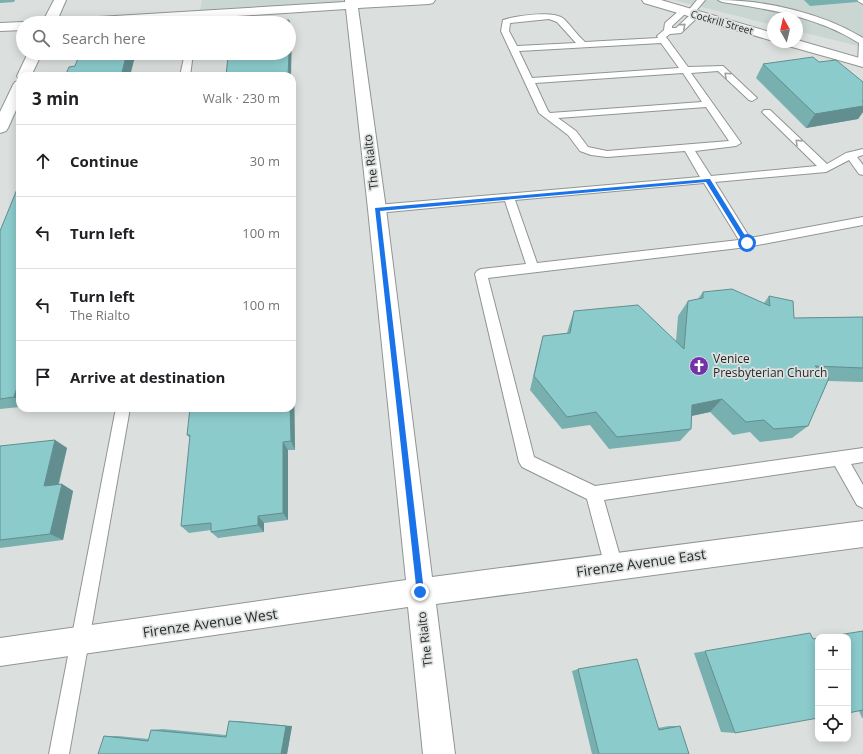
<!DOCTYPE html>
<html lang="en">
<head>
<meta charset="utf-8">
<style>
	:root { --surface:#fff; --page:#f6f6f6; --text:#202124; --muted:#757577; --line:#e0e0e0 }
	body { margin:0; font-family:"Open Sans",sans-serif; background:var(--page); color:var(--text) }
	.controls { position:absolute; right:12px; bottom:12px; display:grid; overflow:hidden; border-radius:8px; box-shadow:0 2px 10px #0003 }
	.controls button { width:36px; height:36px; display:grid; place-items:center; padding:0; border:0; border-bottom:1px solid var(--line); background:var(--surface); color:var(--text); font:20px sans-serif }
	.compass { position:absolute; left:767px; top:12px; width:36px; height:36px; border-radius:50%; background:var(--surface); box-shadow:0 2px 10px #0003; rotate:352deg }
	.stop { position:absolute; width:12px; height:12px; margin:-9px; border:3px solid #1a73e8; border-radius:50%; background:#fff }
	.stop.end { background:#1a73e8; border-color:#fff; box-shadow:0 1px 4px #0008 }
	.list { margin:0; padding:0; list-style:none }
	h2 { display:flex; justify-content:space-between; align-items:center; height:52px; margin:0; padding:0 16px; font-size:17px }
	h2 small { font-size:13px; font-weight:400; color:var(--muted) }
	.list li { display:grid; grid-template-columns:26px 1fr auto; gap:12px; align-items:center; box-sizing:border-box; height:72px; padding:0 16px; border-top:1px solid var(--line) }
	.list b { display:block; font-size:15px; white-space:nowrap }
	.list p { margin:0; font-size:13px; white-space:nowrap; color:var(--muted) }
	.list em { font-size:13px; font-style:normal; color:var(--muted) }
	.icon { flex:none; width:22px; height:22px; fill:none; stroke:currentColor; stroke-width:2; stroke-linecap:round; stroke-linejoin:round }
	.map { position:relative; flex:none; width:863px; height:754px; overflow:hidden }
	.search { position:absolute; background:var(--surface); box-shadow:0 2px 10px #0003; left:16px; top:16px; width:280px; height:44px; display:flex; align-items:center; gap:10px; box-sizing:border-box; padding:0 14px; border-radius:22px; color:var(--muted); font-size:15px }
	.panel { position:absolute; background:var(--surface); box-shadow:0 2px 10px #0003; left:16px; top:72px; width:280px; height:340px; border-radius:12px }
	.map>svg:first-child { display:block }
</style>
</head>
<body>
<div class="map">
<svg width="863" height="754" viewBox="0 0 863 754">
	<rect width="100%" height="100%" fill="#dbe0de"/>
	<g fill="#c9d6d2">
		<polygon points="202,0 405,0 199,17"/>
		<polygon points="674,0 863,0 863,47 797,31 797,18 773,18 773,25"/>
	</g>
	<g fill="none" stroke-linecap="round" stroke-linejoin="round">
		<defs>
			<g id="service">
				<path d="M697,0H705L695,12H699L700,14L699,16L681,33L670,34L666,37L688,67L723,66L757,98L752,101L749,100L718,71L691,73L741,143L736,146L695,151L711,176L817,166L764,114L762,112L764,110H770L827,164L846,153L863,149V155L857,157L863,165V175L859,174L849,160L826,172L715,182L750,238L863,217V225L747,247L488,278L534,457L595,486L863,448V462L851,464L863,485V508L857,505L835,466L604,500L623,567L620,573L614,576L608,573L605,567L587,499L522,467L519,462L475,274L477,271L481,269L526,264L505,201L377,213L373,212L371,209L373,206L377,205L700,177L685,151L607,157L591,155L580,151L568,135L539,113L501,31L503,20C515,16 554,10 564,19C571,26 577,35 585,42L658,38L657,36L664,30L665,23L681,9H684L688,11ZM686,13L690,15L676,28H672V26ZM549,19L557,22L576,43L517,46L509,31L510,23ZM661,43L679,68L532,78L519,51ZM683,73L702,102L550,113L548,111L535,83ZM706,107L729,141L607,151L588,147L576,131L558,118ZM704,183L739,240L537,263L515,200Z"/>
				<path d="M718,0C765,0 823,13 863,38V65H859L858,63L859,43C818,17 769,9 722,2Z"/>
				<polygon points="856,0 863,0 863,4"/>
				<polygon points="193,12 196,12 200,14 199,23 191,23"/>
				<polygon points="185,53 193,53 190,76 180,76"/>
				<polygon points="116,408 130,408 69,754 49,754"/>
			</g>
			<g id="minor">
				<polygon points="54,0 66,0 56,23 42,23"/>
				<polygon points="345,0 435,0 433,3 429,4 358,8 386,209 432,577 863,521 863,547 436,604 455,754 423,754 408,607 0,666 0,638 406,580 368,209 346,9 127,23 58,23 60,20 65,19 345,2"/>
				<polygon points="642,0 661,0 773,33 773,41 644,3"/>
				<polygon points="23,22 27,23 23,23 23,30 0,31 0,23"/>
				<polygon points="797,40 863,59 863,67 785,45 783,42 797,42"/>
				<polygon points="28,53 42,53 31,76 20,76 19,79 17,76"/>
				<polygon points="20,81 20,101 8,128 6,131 0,133 0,112 13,85 15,82"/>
			</g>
		</defs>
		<use href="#service" stroke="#909593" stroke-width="2"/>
		<use href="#minor" stroke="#909593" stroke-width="2"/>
		<use href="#service" fill="#fff" fill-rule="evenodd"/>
		<use href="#minor" fill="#fff" fill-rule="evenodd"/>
	</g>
	<g fill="#78afaf">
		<polygon points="0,0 15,0 14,2 0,3"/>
		<polygon points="804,0 858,0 857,2 810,6"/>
		<polygon points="819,62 863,82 863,112 858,119 806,128 756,78 763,64"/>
		<polygon points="20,182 20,407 0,409 0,231"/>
		<polygon points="703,292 764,303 769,296 794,318 863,317 863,382 828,381 808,426 792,438 760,442 750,432 733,435 710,412 692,416 691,429 680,441 609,449 590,425 562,429 530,390 539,351 543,336 567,333 569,326 574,311 676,341 678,316 688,301 698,299"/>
		<polygon points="292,384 294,390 295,450 288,450 288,520 264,523 264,532 218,538 211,532 211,530 189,533 181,526 190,438 187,435 292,408"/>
		<polygon points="55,440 67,448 59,484 62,484 73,491 63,540 0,548 0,446"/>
		<polygon points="863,631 863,718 862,718 859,711"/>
		<polygon points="705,651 735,733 721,732 694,653"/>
		<polygon points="578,669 658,728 669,726 680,726 689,754 592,754 572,671"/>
		<polygon points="229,721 238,721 292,726 287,754 98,754 104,736 118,736 149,739 151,730 163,729 226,735"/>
	</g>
	<g fill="#628e8f">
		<polygon points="289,20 292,33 291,76 288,76"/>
		<polygon points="127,53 136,53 130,76 121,76"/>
		<polygon points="863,101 863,112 858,119 806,128 815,114"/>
		<polygon points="20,378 20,402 14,397"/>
		<polygon points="292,384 294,390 295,450 291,441 290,408 292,408"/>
		<polygon points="722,399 710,412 681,418 692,405"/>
		<polygon points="55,440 67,448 56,493 44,486"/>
		<polygon points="283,442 288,450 288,520 283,513"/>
		<polygon points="62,484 73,491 63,540 50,534"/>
		<polygon points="258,516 264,523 264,532 258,525"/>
		<polygon points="286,726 292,726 287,754 281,754"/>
	</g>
	<g fill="#8ccbcc" stroke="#628e8f">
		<polygon points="289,20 289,41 289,23 249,23"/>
		<polygon points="80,53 127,53 121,76 65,76 69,67 75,66"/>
		<polygon points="236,53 289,53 288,76 226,76 228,56 236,55"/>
		<polygon points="813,57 819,62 836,60 863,82 863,101 862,101 863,101 863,106 815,114 763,64"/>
		<polygon points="20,182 20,319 18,325 20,325 20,378 14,397 0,399 0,231"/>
		<polygon points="732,289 770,306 769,296 793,301 794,318 863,317 863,368 815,366 829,378 808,426 774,429 764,420 746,422 722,399 692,405 691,429 617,437 596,412 567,417 534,376 543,336 570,333 574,311 638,305 684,349 688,301 703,298 703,292"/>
		<polygon points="190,408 290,408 291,441 283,442 283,513 258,516 258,525 211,532 211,523 181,526 190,435 187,435"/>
		<polygon points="55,440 44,486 62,484 50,534 0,540 0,446"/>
		<polygon points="863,631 863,710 848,713 848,637 826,637"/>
		<polygon points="810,633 813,639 818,638 818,718 735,733 705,651"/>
		<polygon points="637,659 659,730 680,726 689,754 599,754 578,669"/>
		<polygon points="229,721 286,726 281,754 98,754 104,736 148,741 151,730 226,737"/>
	</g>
	<defs><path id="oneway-chevron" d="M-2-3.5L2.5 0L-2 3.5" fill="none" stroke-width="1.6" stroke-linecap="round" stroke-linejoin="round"/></defs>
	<g stroke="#9e9f9f">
		<use href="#oneway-chevron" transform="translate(683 26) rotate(-42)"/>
		<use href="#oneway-chevron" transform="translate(727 75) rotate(-137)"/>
		<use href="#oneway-chevron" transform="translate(798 142) rotate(-136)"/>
	</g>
	<polygon fill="#1a73e8" points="708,179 710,179 749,242 749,245 745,245 706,182 380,211 424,592 420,596 417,595 375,208"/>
	<defs>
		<symbol id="church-disc" viewBox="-11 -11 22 22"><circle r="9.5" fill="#7233a8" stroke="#dbe0de"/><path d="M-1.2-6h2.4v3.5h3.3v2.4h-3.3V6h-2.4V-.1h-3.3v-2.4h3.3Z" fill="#fff"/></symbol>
	</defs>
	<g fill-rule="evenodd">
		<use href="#church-disc" x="688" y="355" width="22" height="22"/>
	</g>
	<g text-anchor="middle" stroke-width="3.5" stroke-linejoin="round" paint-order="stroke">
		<g font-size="10" fill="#282a29" stroke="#dbe0de">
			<text transform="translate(722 22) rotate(16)" y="4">Cockrill Street</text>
		</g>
		<g font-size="12" fill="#282a29" stroke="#dbe0de">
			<text transform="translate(371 162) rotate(-97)" y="4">The Rialto</text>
			<text transform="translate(425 639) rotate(-97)" y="4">The Rialto</text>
		</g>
		<g font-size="12" fill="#282a29" stroke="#dbe0de" text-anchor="start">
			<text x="713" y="363">Venice<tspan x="713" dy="14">Presbyterian Church</tspan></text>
		</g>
		<g font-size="14" fill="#282a29" stroke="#dbe0de">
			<text transform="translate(641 563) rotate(-8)" y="5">Firenze Avenue East</text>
			<text transform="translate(210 623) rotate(-8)" y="5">Firenze Avenue West</text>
		</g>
	</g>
</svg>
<div class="controls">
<button>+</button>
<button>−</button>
<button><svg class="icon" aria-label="locate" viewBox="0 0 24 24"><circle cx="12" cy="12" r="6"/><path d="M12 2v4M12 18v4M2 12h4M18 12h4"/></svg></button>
</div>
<svg class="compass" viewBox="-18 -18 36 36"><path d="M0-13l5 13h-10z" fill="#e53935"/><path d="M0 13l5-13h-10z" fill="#757577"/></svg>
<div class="stop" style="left:747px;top:243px"></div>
<div class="stop end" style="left:420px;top:592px"></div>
<div class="search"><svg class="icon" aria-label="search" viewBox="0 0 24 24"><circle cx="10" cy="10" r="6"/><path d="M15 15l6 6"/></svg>Search here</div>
<section class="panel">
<h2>3 min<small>Walk · 230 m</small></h2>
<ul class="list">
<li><svg class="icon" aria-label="ahead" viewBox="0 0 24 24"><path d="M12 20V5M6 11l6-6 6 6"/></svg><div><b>Continue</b></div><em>30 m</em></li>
<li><svg class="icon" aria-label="left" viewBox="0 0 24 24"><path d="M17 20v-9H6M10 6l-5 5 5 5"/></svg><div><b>Turn left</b></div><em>100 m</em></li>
<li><svg class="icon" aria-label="left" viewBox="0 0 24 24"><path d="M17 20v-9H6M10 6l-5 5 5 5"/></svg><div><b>Turn left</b><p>The Rialto</p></div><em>100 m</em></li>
<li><svg class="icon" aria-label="arrive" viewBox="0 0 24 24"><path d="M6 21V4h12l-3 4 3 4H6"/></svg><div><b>Arrive at destination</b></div></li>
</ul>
</section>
</div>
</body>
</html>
